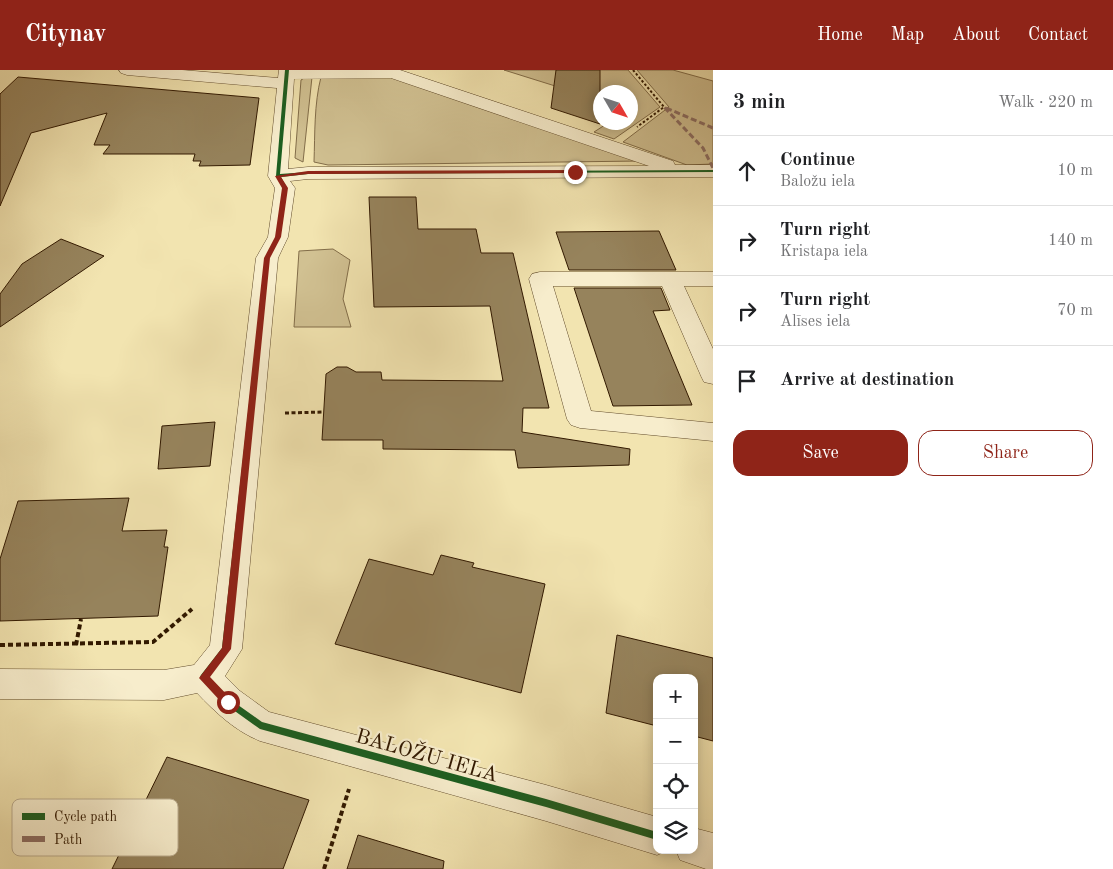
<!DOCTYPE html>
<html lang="en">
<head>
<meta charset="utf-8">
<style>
	:root { --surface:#fff; --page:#f2f2f2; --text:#202124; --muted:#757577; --line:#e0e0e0; --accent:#8f2418 }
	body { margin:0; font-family:"Old Standard TT",serif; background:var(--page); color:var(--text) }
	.controls { position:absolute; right:15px; bottom:15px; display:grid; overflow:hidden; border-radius:10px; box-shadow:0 2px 12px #0003 }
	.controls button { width:45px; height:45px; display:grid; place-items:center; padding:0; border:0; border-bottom:1px solid var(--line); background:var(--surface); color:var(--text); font:25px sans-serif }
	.compass { position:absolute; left:593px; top:15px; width:45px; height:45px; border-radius:50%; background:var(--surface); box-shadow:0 2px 12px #0003; rotate:129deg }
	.stop { position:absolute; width:15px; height:15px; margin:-11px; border:4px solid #8f2418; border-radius:50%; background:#fff }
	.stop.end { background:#8f2418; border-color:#fff; box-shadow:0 1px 5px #0008 }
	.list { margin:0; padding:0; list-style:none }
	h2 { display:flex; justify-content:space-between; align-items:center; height:65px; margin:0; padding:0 20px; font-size:21px }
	h2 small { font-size:16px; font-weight:400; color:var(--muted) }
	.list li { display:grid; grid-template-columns:32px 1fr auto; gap:15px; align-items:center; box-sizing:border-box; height:70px; padding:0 20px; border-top:1px solid var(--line) }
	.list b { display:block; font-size:19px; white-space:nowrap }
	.list p { margin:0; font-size:16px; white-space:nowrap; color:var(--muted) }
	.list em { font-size:16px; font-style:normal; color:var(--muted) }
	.actions { display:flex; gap:10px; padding:15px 20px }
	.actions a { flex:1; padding:11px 0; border:1px solid var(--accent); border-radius:15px; text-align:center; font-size:18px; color:var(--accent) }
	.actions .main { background:var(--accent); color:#fff }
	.icon { flex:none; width:28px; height:28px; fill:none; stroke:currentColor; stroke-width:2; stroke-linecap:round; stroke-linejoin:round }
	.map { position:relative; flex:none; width:713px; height:799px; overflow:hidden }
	header { display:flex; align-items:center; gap:30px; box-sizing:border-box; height:70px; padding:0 25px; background:var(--accent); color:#fff }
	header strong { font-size:24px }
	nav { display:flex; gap:28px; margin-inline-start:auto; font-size:18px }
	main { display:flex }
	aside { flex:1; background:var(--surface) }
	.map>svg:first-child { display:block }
</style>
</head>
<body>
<header>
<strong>Citynav</strong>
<nav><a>Home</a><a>Map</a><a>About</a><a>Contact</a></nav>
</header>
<main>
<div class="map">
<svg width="713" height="799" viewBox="0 0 713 799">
	<rect width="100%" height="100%" fill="#f2e4b0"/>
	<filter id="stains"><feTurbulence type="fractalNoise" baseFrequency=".004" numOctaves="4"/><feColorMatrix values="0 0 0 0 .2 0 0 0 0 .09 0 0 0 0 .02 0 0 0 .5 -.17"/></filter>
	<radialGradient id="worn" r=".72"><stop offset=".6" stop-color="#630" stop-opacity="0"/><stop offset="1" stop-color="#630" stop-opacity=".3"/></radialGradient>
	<g fill="#d1c192" stroke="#826d49">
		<polygon points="504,0 628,0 660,37 614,69 594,62 608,53 630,52 630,22 600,22 600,30"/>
		<polygon points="637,0 673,0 713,11 713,94 687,95 623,72 669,37"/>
		<path d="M390,5L641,91L328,95L314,92C315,64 314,34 321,7Z"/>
		<polygon points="306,7 312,7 303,92 295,88 301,10"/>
		<polygon points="333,179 350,190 343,229 351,257 294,257 299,181"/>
	</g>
	<g fill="#96835c" stroke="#321900">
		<polygon points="556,0 600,0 600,54 551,38"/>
		<polygon points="18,7 259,28 250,95 199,96 201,91 193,91 195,84 103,84 110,75 94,75 107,43 31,63 0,136 0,24"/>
		<polygon points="369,127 416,127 418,159 476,159 481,183 513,183 549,338 523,338 522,362 630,379 629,395 518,398 515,380 383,379 383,370 322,370 326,304 337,297 347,297 356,302 381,302 382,310 503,311 490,236 374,237"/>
		<polygon points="659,161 676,200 569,200 556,162"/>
		<polygon points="61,169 104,186 0,257 0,224 22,194"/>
		<polygon points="574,218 661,218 670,240 653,241 692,335 613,336"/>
		<polygon points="215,352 210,396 158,399 162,356"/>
		<polygon points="129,428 122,461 167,460 164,477 168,477 158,546 0,551 0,489 18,431"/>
		<polygon points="441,485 474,493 472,497 545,514 521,623 335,574 369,489 433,505"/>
		<polygon points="617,565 713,588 713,671 694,666 694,608 657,608 657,656 606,643"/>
		<polygon points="167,687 309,730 283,799 112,799"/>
		<polygon points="358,765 444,791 443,799 347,799"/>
	</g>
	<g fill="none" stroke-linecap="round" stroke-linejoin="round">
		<defs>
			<g id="minor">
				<path d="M119,0H182L278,8L279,0H400L673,91L675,95H713V107L308,109L290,111L295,118L288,167L278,188L242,579L225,606L240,621L269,642L546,715L657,747V780H668L657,785L546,751L260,671C235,661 215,642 197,623L164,630L0,629V599L164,600L194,595L210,575L256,188L268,167L275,118L268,106L277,18L127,5L121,3ZM391,8L649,96L308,97L288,99L294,9Z"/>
				<polygon points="540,202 713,202 713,216 684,216 713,279 713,314 704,312 701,306 662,216 553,216 591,341 713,353 713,371 580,358 571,355 567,349 529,209 532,204"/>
				<polygon points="694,758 713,763 713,799 706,799 680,790 676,780 694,780"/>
			</g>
		</defs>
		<use href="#minor" stroke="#624c2c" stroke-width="1"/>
		<polyline stroke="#321900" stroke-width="2" stroke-dasharray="2.5 2" stroke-linecap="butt" points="633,0 664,37 637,57"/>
		<polyline stroke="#321900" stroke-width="3" stroke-dasharray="4 2.5" stroke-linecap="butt" points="285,343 324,342"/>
		<g stroke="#321900" stroke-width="4" stroke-dasharray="5 3" stroke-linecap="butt">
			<polyline points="0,575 153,572 192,539"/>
			<polyline points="76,575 81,549"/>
			<polyline points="324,799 349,719"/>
		</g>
		<use href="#minor" fill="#f7edcc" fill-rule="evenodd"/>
		<polyline stroke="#8d6e63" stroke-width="3" stroke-dasharray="6 3" stroke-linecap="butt" points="713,58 664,37 703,78 713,98"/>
		<defs>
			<polygon id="cycleway" points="285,0 289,0 280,104 308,102 713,100 713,102 308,104 281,107 287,118 280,167 269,188 230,579 209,607 231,630 262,652 546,729 657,762 657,770 546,737 260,659 225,634 201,609 200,607 201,605 222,578 265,188 276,167 283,118 276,106"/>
		</defs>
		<use href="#cycleway" stroke="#f7edcc" stroke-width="3"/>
		<use href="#cycleway" fill="#1b5e20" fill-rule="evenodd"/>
	</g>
	<polygon fill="#8f2418" points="575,100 577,103 308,104 281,107 288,118 281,167 270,188 231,579 210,607 231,629 231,635 224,635 199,608 222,578 264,188 275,167 282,118 275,106 308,101"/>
	<g text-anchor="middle" stroke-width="4.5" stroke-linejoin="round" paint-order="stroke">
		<g font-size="21" fill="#321900" stroke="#f7edcc">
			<text transform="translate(427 685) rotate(16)" y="7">BALOŽU IELA</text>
		</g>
	</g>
	<rect x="12" y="729" width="166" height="57" rx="8" fill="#f7edcc" stroke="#bcad8f" stroke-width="1"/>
	<rect x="22" y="743" width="23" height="7" fill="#1b5e20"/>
	<rect x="22" y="766" width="23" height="6" fill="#8d6e63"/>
	<g font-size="14" fill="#321900">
		<text x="54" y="751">Cycle path</text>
		<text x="54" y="774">Path</text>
	</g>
	<rect width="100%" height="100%" filter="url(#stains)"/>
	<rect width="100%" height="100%" fill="url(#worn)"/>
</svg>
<div class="controls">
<button>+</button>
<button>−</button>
<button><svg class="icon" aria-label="locate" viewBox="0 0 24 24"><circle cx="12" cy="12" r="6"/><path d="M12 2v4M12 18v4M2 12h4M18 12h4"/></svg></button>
<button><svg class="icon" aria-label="layers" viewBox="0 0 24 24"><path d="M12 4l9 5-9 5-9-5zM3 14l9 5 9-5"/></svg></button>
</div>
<svg class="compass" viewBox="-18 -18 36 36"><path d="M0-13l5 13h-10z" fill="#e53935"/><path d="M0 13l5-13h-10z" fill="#757577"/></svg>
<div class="stop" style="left:228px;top:632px"></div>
<div class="stop end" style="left:575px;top:102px"></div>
</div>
<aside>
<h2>3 min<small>Walk · 220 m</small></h2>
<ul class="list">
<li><svg class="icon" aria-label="ahead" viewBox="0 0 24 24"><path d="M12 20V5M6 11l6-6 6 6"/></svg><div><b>Continue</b><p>Baložu iela</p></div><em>10 m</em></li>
<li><svg class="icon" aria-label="right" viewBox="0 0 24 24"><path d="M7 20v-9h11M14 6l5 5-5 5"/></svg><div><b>Turn right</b><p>Kristapa iela</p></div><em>140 m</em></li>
<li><svg class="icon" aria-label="right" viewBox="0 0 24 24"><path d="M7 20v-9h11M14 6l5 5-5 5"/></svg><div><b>Turn right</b><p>Alīses iela</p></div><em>70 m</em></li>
<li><svg class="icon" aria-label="arrive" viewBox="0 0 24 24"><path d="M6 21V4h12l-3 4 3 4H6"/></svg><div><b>Arrive at destination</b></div></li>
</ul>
<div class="actions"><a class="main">Save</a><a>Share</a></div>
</aside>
</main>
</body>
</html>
